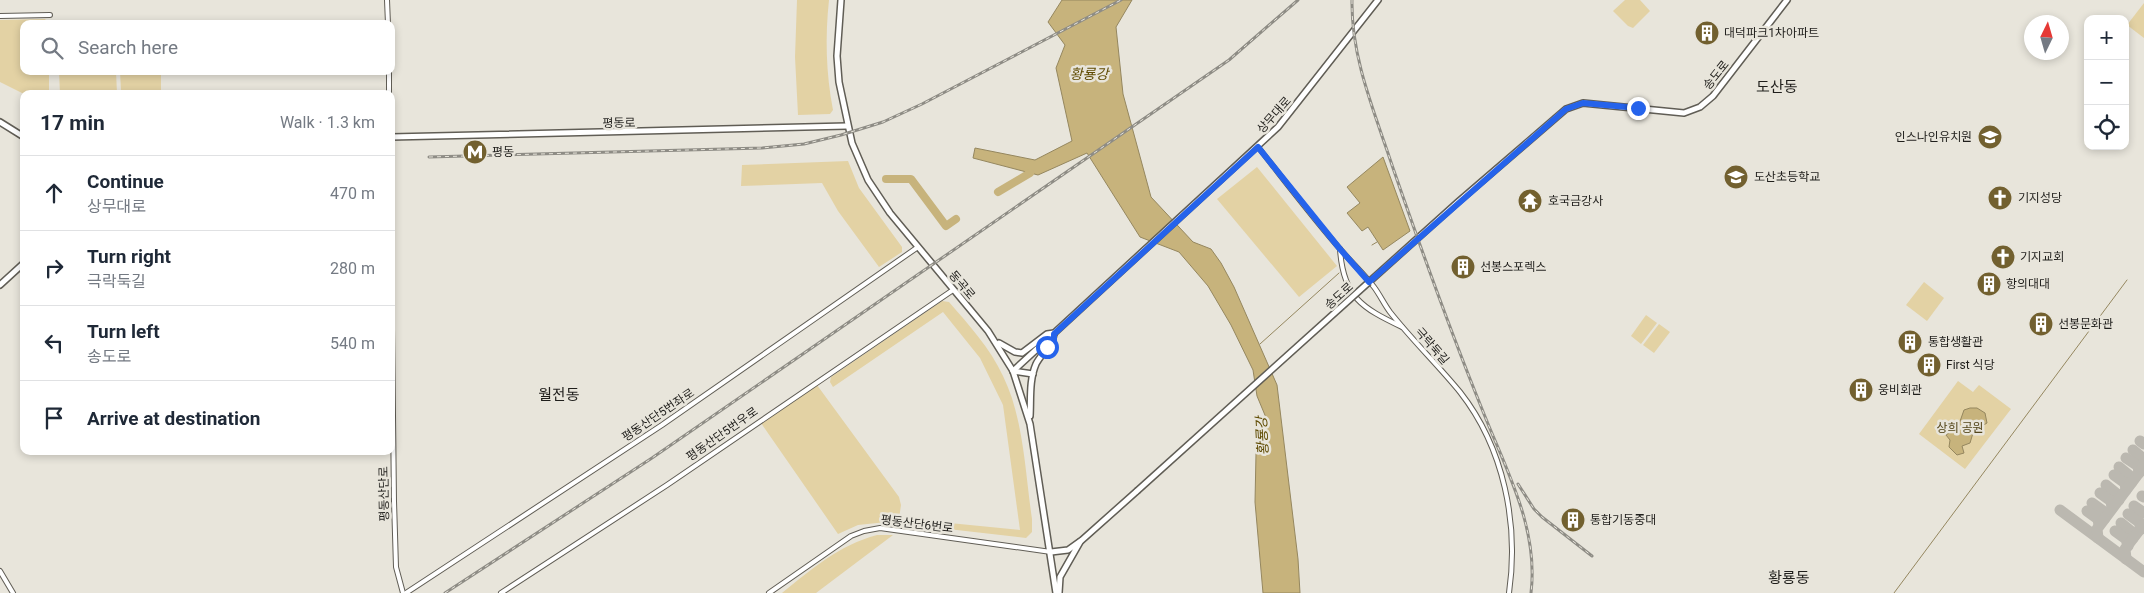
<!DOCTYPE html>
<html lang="en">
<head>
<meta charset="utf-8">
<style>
	:root { --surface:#fff; --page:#f2f2f3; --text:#1f2937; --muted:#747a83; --line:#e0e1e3 }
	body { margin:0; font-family:Roboto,"Noto Sans KR",sans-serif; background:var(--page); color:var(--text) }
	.controls { position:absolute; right:15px; top:15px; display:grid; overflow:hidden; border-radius:10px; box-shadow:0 2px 8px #0003 }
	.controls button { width:45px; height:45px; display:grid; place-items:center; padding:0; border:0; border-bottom:1px solid var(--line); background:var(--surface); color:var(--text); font:25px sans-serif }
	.compass { position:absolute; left:2024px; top:15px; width:45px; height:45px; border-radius:50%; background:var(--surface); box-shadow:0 2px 8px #0003; rotate:5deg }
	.stop { position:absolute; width:15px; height:15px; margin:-11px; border:4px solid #2563eb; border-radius:50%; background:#fff }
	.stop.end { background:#2563eb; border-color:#fff; box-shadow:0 1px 5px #0008 }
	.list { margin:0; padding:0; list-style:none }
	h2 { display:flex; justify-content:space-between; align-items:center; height:65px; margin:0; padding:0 20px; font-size:21px }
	h2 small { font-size:16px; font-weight:400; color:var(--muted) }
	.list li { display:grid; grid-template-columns:32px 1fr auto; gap:15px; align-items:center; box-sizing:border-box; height:75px; padding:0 20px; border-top:1px solid var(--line) }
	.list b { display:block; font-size:19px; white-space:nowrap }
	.list p { margin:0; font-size:16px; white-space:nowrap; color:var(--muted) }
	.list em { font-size:16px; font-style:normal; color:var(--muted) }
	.icon { flex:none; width:28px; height:28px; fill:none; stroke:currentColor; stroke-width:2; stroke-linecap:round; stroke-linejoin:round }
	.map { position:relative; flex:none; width:2144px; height:593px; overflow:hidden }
	.search { position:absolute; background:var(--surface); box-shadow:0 2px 8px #0003; left:20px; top:20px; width:375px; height:55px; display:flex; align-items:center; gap:12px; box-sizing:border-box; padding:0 18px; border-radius:10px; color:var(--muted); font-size:19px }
	.panel { position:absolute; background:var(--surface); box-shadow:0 2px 8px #0003; left:20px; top:90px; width:375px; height:365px; border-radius:10px }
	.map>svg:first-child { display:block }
</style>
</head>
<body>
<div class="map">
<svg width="2144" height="593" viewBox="0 0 2144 593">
	<rect width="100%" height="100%" fill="#e8e5db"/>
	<g fill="#e3d2a4">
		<path d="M797,0H829C825,37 826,73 833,110L830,114L798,115L795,57Z"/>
		<polygon points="1625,0 1640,0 1650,11 1633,28 1628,26 1613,11"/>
		<polygon points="2144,3 2144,38 2127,25"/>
		<polygon points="45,19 49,24 24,24 24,71 49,71 49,94 24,94 0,82 0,20"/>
		<polygon points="59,71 116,71 117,94 60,94"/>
		<polygon points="120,71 161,71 161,90 121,91"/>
		<polygon points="848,161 859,188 902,247 902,252 879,267 838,211 822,183 741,186 742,165"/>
		<polygon points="1257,167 1337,266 1299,297 1217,199"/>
		<polygon points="1924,282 1944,298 1927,321 1906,305"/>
		<path d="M942,301L949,302C969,325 990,348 1003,376C1024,419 1025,472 1032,519V532L1026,538L913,525L909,519L1020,530L1003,405L980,358L943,312L833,387L830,382L831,377Z"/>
		<polygon points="1646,315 1657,323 1641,344 1631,336"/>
		<polygon points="1659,324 1670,332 1654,353 1643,345"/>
		<polygon points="1958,381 1973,392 1979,385 2011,409 1965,469 1919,434"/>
		<polygon points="817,385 899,497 901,505 899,519 896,521 858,525 838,534 761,423"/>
		<path d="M877,535H893L816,593H782C812,569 839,545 877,535Z"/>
	</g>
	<g fill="#c7b37c" stroke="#95875f">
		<polygon points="1062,0 1132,0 1116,27 1123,94 1151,197 1193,242 1211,249 1221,263 1234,287 1277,385 1298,559 1300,593 1263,593 1255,502 1256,454 1267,420 1257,396 1253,370 1231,325 1208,286 1179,252 1140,237 1087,153 1038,175 973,158 975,148 1035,160 1072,141 1056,68 1065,45 1048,22"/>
		<polygon points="1383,157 1410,231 1383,250 1368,227 1362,231 1347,213 1360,203 1347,187"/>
		<polygon points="1970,408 1977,408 1985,413 1987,423 1982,426 1983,432 1973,433 1970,443 1962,446 1964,453 1957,455 1949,447 1950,440 1946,435 1958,427 1964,410"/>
	</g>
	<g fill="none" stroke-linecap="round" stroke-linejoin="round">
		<g stroke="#95875f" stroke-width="1">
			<polyline points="1372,245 1377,242"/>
			<polyline points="1260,344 1339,273"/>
			<polyline points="1894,593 2127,280"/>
		</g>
		<g stroke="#c7b37c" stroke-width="8">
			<polyline points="886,179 911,179 946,226 956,219"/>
			<polyline points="998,192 1030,173"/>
		</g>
		<g stroke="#bbb8b0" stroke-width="11">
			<polyline points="2140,441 2144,444"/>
			<polyline points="2133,450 2144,459"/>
			<polyline points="2126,458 2138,466 2139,473"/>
			<polyline points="2119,467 2130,476 2132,482"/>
			<polyline points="2114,475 2125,483 2126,490"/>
			<polyline points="2106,485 2117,494 2119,500"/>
			<polyline points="2100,493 2111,501 2112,508"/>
			<polyline points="2142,496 2144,497"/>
			<polyline points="2092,503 2103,511 2105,518"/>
			<polyline points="2134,506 2144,513"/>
			<polyline points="2060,510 2144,572"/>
			<polyline points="2087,511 2098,519 2099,525"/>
			<polyline points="2128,514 2139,522 2141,529"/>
			<polyline points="2121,523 2132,532 2133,538"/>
			<polyline points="2115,531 2126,539 2128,546"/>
			<polyline points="2098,538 2097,529 2144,466"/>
			<polyline points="2126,559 2125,549 2144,524"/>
		</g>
		<defs>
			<g id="minor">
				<polyline points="387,0 388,24"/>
				<polyline points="0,16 50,15"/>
				<polyline points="389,94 389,71"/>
				<path d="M1258,147C1285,181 1312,217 1341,250C1352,263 1364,274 1374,287C1380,295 1384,304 1390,312C1412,340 1438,365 1460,392C1504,448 1519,524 1509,593"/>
				<polyline points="391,243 394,501 396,567 403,593"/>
				<path d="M1340,249C1343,297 1362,308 1402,327"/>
				<polyline points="0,571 13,593"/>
				<polyline points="406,593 662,425 918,247"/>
				<polyline points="501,593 667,485 953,290"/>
				<polyline points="769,593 851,536 864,531 880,528 1051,552"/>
			</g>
			<g id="major">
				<polyline points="841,0 837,56 839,82 852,143 868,180 890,213 988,331 1013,371 1030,424 1056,593"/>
				<polyline points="0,122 24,137"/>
				<polyline points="391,137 847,126"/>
				<polyline points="1369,282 1458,202 1566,109 1583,103 1684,113 1700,107 1713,96 1787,0"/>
				<polyline points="0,285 24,263"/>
				<polyline points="999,343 1015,352 1022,353 1047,334 1054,333"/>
				<polyline points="1013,371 1278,127 1378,0"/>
				<polyline points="1013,371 1033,374"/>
				<path d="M1030,416C1031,399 1029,380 1036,364C1041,354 1053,344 1054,334"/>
				<polyline points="1051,552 1068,550 1082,540 1137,491"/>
				<polyline points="1059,593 1060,577 1080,542"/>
			</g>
		</defs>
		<use href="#minor" stroke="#605d55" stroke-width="6"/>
		<use href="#major" stroke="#605d55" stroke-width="8"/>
		<use href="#minor" stroke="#fff" stroke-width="4"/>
		<use href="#major" stroke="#fff" stroke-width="5"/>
		<defs>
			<g id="rail">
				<path d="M1352,0C1351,59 1375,113 1393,168C1421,249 1450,330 1482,409C1505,468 1539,527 1531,593"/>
				<polyline points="429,157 762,148 804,144 841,135 883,122 922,104 1121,0"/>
				<polyline points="1518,484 1534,509 1542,517 1592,556"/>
				<polyline points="445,593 652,458 1229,60 1298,0"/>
			</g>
		</defs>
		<use href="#rail" stroke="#8e8c85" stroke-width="3"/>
		<use href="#rail" stroke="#e8e5db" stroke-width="1" stroke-dasharray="4" stroke-linecap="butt"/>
		<defs>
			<polyline id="major-bridge" points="1137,491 1369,282"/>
		</defs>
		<use href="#major-bridge" stroke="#605d55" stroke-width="8" stroke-linecap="butt"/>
		<use href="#major-bridge" stroke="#fff" stroke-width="5"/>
	</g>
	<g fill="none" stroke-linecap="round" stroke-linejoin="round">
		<polyline stroke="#2563eb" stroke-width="6" points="1047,347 1054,340 1054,334 1258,147 1340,249 1369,282 1566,109 1583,103 1638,108"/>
	</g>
	<defs>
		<symbol id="building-disc" viewBox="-11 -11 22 22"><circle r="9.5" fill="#72602f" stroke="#e8e5db"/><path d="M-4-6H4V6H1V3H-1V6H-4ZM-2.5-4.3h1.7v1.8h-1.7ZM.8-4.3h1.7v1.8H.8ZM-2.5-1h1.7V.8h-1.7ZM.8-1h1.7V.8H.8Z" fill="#fff"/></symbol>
		<symbol id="school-disc" viewBox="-11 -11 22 22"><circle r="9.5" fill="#72602f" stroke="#e8e5db"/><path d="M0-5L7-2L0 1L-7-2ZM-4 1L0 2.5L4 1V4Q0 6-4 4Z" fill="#fff"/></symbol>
		<symbol id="metro-disc" viewBox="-11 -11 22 22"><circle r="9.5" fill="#72602f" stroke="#e8e5db"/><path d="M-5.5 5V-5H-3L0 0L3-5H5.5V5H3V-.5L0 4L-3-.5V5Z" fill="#fff"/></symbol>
		<symbol id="church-disc" viewBox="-11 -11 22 22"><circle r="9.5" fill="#72602f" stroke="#e8e5db"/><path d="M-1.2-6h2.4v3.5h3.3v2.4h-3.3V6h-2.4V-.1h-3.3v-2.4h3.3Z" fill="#fff"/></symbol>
		<symbol id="temple-disc" viewBox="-11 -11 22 22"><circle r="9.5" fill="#72602f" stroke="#e8e5db"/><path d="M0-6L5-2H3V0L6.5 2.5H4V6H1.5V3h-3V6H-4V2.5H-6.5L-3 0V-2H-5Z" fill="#fff"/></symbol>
	</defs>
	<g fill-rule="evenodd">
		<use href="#building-disc" x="1693" y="19" width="28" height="28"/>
		<use href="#school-disc" x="1976" y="123" width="28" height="28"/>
		<use href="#metro-disc" x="461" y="138" width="28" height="28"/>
		<use href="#school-disc" x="1722" y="163" width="28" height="28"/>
		<use href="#church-disc" x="1986" y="184" width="28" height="28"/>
		<use href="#temple-disc" x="1516" y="187" width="28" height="28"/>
		<use href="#church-disc" x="1989" y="243" width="28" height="28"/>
		<use href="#building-disc" x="1449" y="253" width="28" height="28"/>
		<use href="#building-disc" x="1975" y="270" width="28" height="28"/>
		<use href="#building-disc" x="2027" y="310" width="28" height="28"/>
		<use href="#building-disc" x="1896" y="328" width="28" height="28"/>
		<use href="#building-disc" x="1915" y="351" width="28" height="28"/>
		<use href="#building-disc" x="1847" y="376" width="28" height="28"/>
		<use href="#building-disc" x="1559" y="506" width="28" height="28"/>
	</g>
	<g text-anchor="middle" stroke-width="5" stroke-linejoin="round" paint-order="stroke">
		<g font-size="12" fill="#201f1c" stroke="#e8e5db" text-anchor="start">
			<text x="1724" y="37">대덕파크1차아파트</text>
			<text x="1972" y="141" text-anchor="end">인스나인유치원</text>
			<text x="492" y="156">평동</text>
			<text x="1754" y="181">도산초등학교</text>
			<text x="2018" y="202">기지성당</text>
			<text x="1548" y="205">호국금강사</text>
			<text x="2020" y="261">기지교회</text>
			<text x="1480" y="271">선봉스포렉스</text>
			<text x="2006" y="288">항의대대</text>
			<text x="2058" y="328">선봉문화관</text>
			<text x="1928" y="346">통합생활관</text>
			<text x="1946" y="369">First 식당</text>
			<text x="1878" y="394">웅비회관</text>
			<text x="1590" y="524">통합기동중대</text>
		</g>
		<g font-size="12" fill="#201f1c" stroke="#e8e5db">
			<text transform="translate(1716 75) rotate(-51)" y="4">송도로</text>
			<text transform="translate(1274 115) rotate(-48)" y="4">상무대로</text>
			<text transform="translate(619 123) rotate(-1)" y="4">평동로</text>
			<text transform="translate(962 285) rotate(50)" y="4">동곡로</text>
			<text transform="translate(1339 296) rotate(-42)" y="4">송도로</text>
			<text transform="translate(1432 346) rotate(49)" y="4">극락둑길</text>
			<text transform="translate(658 415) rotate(-34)" y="4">평동산단5번좌로</text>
			<text transform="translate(722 434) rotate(-35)" y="4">평동산단5번우로</text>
			<text transform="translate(384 494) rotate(-91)" y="4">평동산단로</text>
			<text transform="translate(917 524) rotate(7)" y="4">평동산단6번로</text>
		</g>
		<g font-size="12" fill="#54461a" stroke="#e8e5db">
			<text x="1960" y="432">상희 공원</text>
		</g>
		<g font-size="14" font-style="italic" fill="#5f4b02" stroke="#e8e5db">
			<text x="1089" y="79">황룡강</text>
			<text transform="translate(1262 436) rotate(-93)" y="5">황룡강</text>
		</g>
		<g font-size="15" fill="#201f1c" stroke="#e8e5db">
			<text x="1777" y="92">도산동</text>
			<text x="559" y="400">월전동</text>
			<text x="1789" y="583">황룡동</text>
		</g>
	</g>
</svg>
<div class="controls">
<button>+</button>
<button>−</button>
<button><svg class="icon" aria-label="locate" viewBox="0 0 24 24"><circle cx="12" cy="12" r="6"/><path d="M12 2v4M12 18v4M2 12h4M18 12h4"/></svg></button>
</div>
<svg class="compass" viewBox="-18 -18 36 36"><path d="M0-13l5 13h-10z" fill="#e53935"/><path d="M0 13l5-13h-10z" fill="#747a83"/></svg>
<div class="stop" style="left:1047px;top:347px"></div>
<div class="stop end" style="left:1638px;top:108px"></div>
<div class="search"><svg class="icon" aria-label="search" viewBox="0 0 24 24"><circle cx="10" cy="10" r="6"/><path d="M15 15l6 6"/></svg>Search here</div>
<section class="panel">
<h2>17 min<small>Walk · 1.3 km</small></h2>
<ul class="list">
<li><svg class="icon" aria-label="ahead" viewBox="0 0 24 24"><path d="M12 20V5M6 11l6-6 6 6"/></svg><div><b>Continue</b><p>상무대로</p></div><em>470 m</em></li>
<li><svg class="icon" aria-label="right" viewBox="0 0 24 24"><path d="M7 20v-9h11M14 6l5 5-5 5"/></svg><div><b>Turn right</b><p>극락둑길</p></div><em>280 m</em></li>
<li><svg class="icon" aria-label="left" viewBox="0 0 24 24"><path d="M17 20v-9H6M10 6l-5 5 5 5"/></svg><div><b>Turn left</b><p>송도로</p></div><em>540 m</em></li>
<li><svg class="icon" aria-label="arrive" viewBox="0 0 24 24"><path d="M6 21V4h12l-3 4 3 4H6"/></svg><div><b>Arrive at destination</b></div></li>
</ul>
</section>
</div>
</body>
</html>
